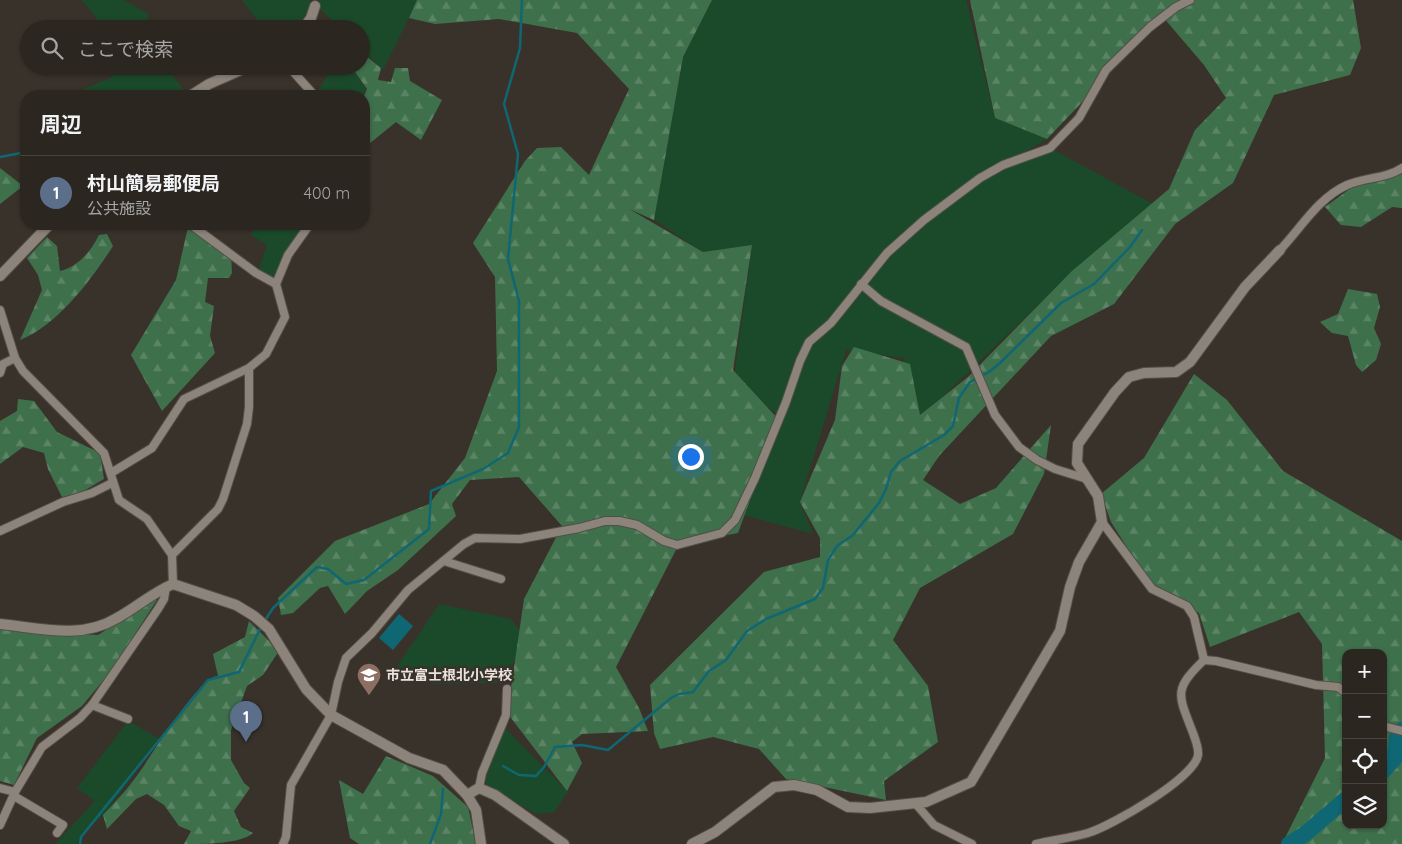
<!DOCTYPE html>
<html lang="ja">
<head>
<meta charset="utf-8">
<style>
	:root { --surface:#2b2620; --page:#332e29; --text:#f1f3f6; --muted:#a6a5a5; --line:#47433e; --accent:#95b2f1 }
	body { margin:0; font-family:Quicksand,"Noto Sans JP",sans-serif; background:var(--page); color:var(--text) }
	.controls { position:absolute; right:15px; bottom:15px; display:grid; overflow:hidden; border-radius:10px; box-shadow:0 1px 4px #0004 }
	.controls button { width:45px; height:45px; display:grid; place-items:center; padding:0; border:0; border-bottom:1px solid var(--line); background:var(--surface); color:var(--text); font:25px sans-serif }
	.you { position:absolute; left:690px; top:456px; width:18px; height:18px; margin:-12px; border:4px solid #fff; border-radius:50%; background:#1a73e8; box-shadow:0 0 0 8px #1a73e833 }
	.badge { display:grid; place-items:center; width:32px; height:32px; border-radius:50%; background:var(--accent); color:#fff; font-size:16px; font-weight:700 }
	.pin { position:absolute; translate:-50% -41px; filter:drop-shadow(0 1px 2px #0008) }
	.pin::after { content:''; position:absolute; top:26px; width:18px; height:15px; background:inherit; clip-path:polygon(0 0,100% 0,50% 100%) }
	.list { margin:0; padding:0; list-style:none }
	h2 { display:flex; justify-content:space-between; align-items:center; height:65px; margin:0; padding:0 20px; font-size:21px }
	h2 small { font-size:16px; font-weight:400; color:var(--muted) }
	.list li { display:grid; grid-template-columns:32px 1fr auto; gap:15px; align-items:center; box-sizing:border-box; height:75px; padding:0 20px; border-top:1px solid var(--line) }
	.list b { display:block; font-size:19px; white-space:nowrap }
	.list p { margin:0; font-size:16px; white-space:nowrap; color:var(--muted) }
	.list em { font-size:16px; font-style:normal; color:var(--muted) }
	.icon { flex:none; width:28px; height:28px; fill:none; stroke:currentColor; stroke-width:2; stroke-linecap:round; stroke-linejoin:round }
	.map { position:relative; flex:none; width:1402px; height:844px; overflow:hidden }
	.search { position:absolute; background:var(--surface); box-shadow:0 1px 4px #0004; left:20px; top:20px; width:350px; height:55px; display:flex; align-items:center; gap:12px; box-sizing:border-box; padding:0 18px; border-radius:28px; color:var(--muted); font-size:19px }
	.panel { position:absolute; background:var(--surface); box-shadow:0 1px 4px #0004; left:20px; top:90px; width:350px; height:140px; border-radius:20px }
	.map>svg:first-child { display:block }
</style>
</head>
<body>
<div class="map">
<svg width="1402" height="844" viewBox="0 0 1402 844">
	<defs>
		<pattern id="forest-firs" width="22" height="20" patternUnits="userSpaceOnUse" patternTransform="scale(1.25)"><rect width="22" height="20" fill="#3f704c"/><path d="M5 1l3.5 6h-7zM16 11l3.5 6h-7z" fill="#5b8465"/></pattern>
	</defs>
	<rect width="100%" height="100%" fill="#39322b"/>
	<g fill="#1b4a2a">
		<polygon points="82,0 124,0 148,14 149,29 105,29"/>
		<polygon points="242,0 311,0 310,7 296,29 264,29"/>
		<polygon points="320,0 418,0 383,70 361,48 361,29 341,29 317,6"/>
		<polygon points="712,0 966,0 995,118 1047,139 1002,166 1050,148 1155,205 1082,263 913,425 904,358 846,350 800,502 813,534 744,515 780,417 734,378 752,246 703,252 654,220 683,57"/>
		<polygon points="115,66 165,66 186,93 180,96 84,96 82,90 112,77"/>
		<polygon points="333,66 352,66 366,90 362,96 320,96 317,93"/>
		<polygon points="257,224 307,224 276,283 257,274 267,245 251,235"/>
		<polygon points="439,604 511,619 520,631 515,660 497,683 436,684 396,668"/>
		<polygon points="128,721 160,739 105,813 82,834 77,844 55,844 95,801 77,788"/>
		<polygon points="505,728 568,792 554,812 536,814 486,784 485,773"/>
	</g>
	<g fill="url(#forest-firs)" fill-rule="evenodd">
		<polygon points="417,0 712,0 683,57 654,220 629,209 703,252 752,245 733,370 779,420 738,533 679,544 616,667 639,708 648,731 582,734 572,742 582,763 567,791 511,718 511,688 524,599 562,526 519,477 470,480 452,504 456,516 398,570 367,591 345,614 328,586 320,588 293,613 281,615 278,598 335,541 429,504 465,458 497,371 495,277 473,243 525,161 537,148 561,147 589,175 629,89 577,33 499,19 435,24 409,18"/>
		<polygon points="970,0 1353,0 1361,48 1350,75 1274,95 1233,183 1175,224 1114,304 1051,336 939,456 923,480 960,504 996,488 1051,425 1044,474 1013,534 920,588 893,640 928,686 938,742 884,781 886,800 786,779 759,749 713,737 660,749 654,733 650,685 764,572 820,557 820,538 800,502 835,420 842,366 854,347 910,364 920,415 968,377 1072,271 1169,189 1195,130 1226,98 1204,65 1163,17 1047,139 995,118"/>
		<polygon points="361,52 381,68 378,80 391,82 395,68 408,68 410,81 442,100 421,140 396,122 364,148 364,96 367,89 351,66 361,66"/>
		<polygon points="0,168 23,186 0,204"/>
		<polygon points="1402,168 1402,208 1392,207 1361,227 1341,225 1325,207 1351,188 1394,173"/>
		<polygon points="188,227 231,255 232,273 229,278 208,278 205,302 214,306 210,336 215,353 162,411 131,355 176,280"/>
		<path d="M107,234L113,246C91,280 58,325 20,340L42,290L38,275L27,258L47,237L57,246L60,271C78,267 91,251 99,235Z"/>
		<polygon points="1348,289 1377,294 1380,307 1374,328 1381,344 1376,360 1362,372 1356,365 1348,336 1332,333 1320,322 1338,314"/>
		<path d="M1194,374L1227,400L1283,471L1402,541V844H1282L1325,758L1322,644L1299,612L1210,647L1199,613L1154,590L1111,522L1101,494L1144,458ZM1346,653H1383V825H1346Z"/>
		<polygon points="18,399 34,401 57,432 100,453 104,479 75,496 62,497 48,469 44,453 23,447 0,464 0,421 17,411"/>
		<polygon points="156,597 157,600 111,671 82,706 37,738 14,785 0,781 0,628 98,635"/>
		<path d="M249,621L279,651L263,675L247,686L231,730V760L244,783L250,788L234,811L241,827L253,833C241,844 204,844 184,844L191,831L179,826L164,805L147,794L136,799L107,829L103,815C114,803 126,791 136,777C150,759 198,677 218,676L213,654L245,637Z"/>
		<polygon points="386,756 433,776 468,807 476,844 359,844 350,838 339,780 363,794"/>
	</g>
	<polygon fill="#0f6774" points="399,614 413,626 393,650 379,638"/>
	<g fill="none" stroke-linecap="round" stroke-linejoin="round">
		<g stroke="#0f6774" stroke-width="2.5">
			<polyline points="0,157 26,152"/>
			<polyline points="264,622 273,608 317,567 328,569 346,584 364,580 429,529 431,491 483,469 508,453 519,427 519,301 508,259 518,154 504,104 520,48 522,0"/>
			<polyline points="503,766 519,775 536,776 544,767 555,747 582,745 608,750 671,698 679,694 693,692 709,671 726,660 747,631 766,619 815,599 823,588 828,560 837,546 853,535 879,503 886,489 891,472 900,461 944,435 953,426 959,398 970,382 989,372 1000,363 1061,303 1094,284 1130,247 1142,230"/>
			<polyline points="80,844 81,837 208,680 239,672 261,627"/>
			<polyline points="430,844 441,814 443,789"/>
		</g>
		<g stroke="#0f6774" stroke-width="16">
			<polyline points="1383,771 1395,758 1397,737 1402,730"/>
			<polyline points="1289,844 1305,834 1346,799"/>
		</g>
		<defs>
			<g id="minor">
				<polyline points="288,66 315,96"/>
				<polyline points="190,224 256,273 276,284"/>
				<path d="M1280,250C1301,228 1318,198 1347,185C1364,177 1386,179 1402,168"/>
				<polyline points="861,284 881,301 966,347 995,415 1019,447 1037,460 1055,469 1087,479"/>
				<polyline points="0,310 15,358 23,371 104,453 119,500 147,519 172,555 173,584"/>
				<polyline points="0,373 3,364 15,358"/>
				<polyline points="111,473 152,448 184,399 249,368"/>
				<polyline points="1102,522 1152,589 1187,606 1194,617 1204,660"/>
				<polyline points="0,531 63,502 92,493 112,483"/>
				<polyline points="172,555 218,509 223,499 247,424 249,407 249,368 266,354 285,317 276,284 288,255 310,224"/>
				<polyline points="444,561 501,579"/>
				<polyline points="92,705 128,719"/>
				<polyline points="1383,726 1402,731"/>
				<polyline points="0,788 15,792"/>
				<polyline points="479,788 482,773 506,715 507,689"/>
				<polyline points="14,796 63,825 57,833"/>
				<polyline points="915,803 934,825 972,844"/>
				<polyline points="0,825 15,792 42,747 80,718 92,705 158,609 164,599 166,587"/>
				<polyline points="283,844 286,837 291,785 331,715 338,682 346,658 372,633 408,590 464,544 475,538 520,539 579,528 605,521 619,521 637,525 664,541 677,545 722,533 735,520 755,478 786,402 800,361 809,342 831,323 887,253 924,220 980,178 1003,165 1050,148 1079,118 1106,70 1150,27 1176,7 1190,0"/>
				<path d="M1036,844C1053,840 1071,838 1088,833C1111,826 1195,778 1198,755C1199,748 1195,739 1193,733C1178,694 1173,690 1204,660L1216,661L1316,685L1338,687L1346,693"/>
			</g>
			<g id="tertiary">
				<polyline points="303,29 311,18 315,6"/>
				<polyline points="190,96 209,84 250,66"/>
				<polyline points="0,276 50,224"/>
				<path d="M0,624C39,628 81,640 117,618C137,607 152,593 173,584L236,605L254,616L269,629L306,689L331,715L409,758L443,770L467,795L476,810L481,844"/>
				<polyline points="467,795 479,788 495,795 564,844"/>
				<polyline points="692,844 715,832 774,787 794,785 817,790 848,807 870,808 926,802 971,782 1060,631 1070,587 1079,562 1102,522 1098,496 1077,463 1078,444 1115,392 1129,377 1144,373 1176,372 1190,362 1245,287 1280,250"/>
			</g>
		</defs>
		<use href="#minor" stroke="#544e48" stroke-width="10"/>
		<use href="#tertiary" stroke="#544e48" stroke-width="12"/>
		<use href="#minor" stroke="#8c847b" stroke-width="8"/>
		<use href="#tertiary" stroke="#8c847b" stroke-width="10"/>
	</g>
	<defs>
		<symbol id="school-pin" viewBox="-11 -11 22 30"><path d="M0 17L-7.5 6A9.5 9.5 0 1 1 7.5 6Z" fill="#8d6e63" stroke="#39322b"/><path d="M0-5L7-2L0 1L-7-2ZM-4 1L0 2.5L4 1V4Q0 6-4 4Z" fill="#fff"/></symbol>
	</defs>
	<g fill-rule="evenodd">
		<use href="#school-pin" x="355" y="661" width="28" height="38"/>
	</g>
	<g text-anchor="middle" stroke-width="5" stroke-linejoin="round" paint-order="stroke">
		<g font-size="14" font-weight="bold" fill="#e8e3de" stroke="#39322b" text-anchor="start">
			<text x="386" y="680">市立富士根北小学校</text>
		</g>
	</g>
</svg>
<div class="controls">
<button>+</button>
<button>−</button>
<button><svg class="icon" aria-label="locate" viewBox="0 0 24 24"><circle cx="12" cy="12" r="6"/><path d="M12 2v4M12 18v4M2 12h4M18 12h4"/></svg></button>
<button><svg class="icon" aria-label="layers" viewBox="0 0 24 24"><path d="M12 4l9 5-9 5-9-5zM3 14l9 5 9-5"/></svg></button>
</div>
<div class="you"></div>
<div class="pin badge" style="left:246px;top:742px;background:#5c6f8a">1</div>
<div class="search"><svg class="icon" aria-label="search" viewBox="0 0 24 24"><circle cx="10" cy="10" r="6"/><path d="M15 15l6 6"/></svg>ここで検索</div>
<section class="panel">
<h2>周辺<small></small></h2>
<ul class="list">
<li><span class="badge" style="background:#5c6f8a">1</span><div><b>村山簡易郵便局</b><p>公共施設</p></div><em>400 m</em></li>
</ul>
</section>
</div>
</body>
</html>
